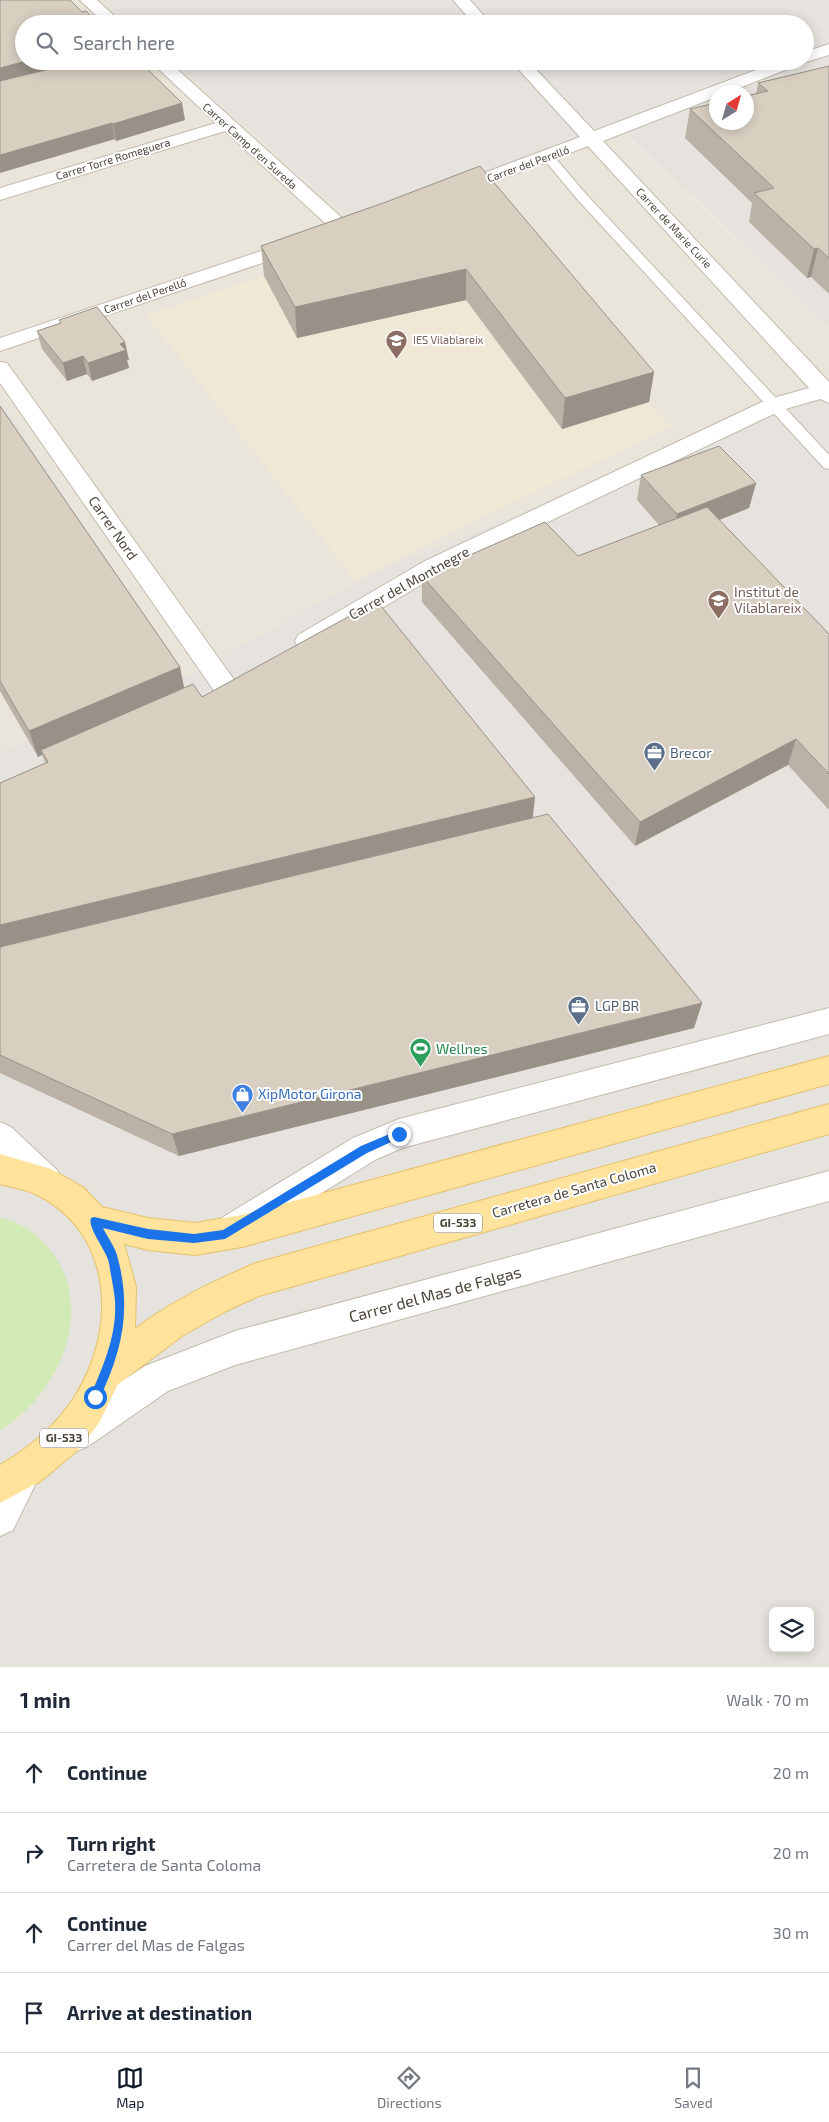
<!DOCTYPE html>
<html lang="en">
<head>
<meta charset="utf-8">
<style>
	:root { --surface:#fff; --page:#f6f6f7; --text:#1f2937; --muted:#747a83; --line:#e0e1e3; --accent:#111827 }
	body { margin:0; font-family:"Exo 2",sans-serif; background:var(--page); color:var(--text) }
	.controls { position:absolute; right:15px; bottom:15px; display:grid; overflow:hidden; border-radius:8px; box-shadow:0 2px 12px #0003 }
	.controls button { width:45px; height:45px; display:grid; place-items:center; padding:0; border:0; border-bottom:1px solid var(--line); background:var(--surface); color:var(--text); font:25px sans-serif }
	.compass { position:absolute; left:709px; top:85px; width:45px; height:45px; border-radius:50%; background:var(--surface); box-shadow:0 2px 12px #0003; rotate:37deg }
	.stop { position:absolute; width:15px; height:15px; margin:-11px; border:4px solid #1a73e8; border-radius:50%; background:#fff }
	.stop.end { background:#1a73e8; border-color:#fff; box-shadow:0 1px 5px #0008 }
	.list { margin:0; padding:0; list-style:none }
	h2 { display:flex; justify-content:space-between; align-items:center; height:65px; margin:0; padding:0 20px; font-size:21px }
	h2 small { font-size:16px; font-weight:400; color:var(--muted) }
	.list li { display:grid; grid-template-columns:32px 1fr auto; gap:15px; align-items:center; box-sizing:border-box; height:80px; padding:0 20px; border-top:1px solid var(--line) }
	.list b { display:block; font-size:19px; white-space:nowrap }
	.list p { margin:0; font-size:16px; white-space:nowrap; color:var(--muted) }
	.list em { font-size:16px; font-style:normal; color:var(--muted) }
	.icon { flex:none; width:28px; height:28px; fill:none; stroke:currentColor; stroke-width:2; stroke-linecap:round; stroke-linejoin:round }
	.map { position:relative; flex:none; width:829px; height:1667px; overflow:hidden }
	.search { position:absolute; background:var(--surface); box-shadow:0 2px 12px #0003; left:15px; right:15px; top:15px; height:55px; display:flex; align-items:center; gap:12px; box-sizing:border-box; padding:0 18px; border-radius:28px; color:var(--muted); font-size:19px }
	.sheet { height:385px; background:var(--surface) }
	nav { display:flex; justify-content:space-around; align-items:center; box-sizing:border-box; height:70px; border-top:1px solid var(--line); background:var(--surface); font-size:14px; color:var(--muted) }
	nav a { display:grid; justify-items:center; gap:2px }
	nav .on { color:var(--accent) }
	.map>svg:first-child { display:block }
</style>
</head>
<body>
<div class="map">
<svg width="829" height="1667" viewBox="0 0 829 1667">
	<rect width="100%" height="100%" fill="#f6f3ec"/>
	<g fill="#eae5da">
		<polygon points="0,0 103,0 130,24 24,24 24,61 172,61 354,224 620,129 829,327 829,383 365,577 185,677 0,398"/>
		<polygon points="0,677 33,737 0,751"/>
	</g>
	<g fill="#e6e2dd" fill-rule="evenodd">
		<path d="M103,0H829V327L621,129L354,224L172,61H805V24H130ZM716,92H746V122H716Z"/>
		<path d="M829,383V1667H0V751L33,737L0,677V398L185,677L365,577ZM773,1611H810V1648H773Z"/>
	</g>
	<polygon fill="#efe8d6" points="392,230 649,402 670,426 355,580 147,316"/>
	<path fill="#d2eab5" d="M0,1218C21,1222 38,1234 50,1250C97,1309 59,1395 0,1430Z"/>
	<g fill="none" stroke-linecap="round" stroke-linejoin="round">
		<defs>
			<polygon id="service" points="548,153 552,154 585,193 829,455 829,469 824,468 577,199 542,157"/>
			<g id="minor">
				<polygon points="80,0 97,0 123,24 105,24"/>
				<polygon points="453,0 470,0 491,24 474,24"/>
				<polygon points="829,44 829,55 803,63 729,92 716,92 716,97 603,141 829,382 829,403 820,399 782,410 441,573 316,647 307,650 298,647 295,641 298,635 425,561 766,400 809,388 588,146 463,194 456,196 449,194 447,190 449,186 580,137 511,61 528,61 594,131 780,61 805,61 805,52"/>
				<polygon points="150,61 168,61 351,226 354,230 351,234 344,236 337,234 225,131 0,200 0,188 216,123"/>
				<polygon points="297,239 304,241 307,245 304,249 0,351 0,338"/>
				<polygon points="0,362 7,363 235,681 239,688 235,695 226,698 217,695 0,383"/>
				<polygon points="829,1008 829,1034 402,1148 375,1160 247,1239 235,1244 223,1239 218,1228 223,1217 353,1138 399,1119"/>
				<polygon points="0,1122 11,1127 57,1170 62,1181 57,1192 46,1196 35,1192 0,1158"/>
				<polygon points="829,1171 829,1201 235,1365 168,1391 87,1447 74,1452 61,1447 56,1434 61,1421 145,1366 235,1331"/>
				<polygon points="23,1455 36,1460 41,1473 13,1530 0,1536 0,1479 10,1460"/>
			</g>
			<path id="primary" d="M829,1056V1084L242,1247L195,1255L148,1250L124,1244L136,1287L135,1329C172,1301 213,1281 256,1263L829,1104V1134L259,1296L226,1311L182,1336L118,1384L99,1423L79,1449L41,1481L0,1503V1465C29,1448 57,1425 75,1396C118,1328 114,1230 33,1193C23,1189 11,1187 0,1184V1154L51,1169L83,1187L102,1207L148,1218L195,1223L242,1215Z"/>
		</defs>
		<use href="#service" stroke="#c2bbae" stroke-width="2"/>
		<use href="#minor" stroke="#c2bbae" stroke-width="2"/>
		<use href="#primary" stroke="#e6c16a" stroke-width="2"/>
		<use href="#service" fill="#fff" fill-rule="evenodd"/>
		<use href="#minor" fill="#fff" fill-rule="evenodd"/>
		<use href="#primary" fill="#ffe39c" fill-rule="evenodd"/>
	</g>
	<g fill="#bab2a6">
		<polygon points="24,24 185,120 116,141"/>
		<polygon points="829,66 829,294 811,277 807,278 749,222 752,203 685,138 690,109 756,94 758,83"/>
		<polygon points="386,202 654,372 649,402 562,429 466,300 297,338 264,276 261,246"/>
		<polygon points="59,320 129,360 127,360 129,368 92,381 87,374 67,381 42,349 37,331 60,323"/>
		<polygon points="0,406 180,667 184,688 202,697 533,817 702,1003 694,1028 179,1156 0,1073 0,783 46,764 42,755 38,757 0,691"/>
		<polygon points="641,475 756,483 749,508 719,520 829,634 829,810 788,765 635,846 422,602 422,576 578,556 659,525 637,500"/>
	</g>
	<g fill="#979187">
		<polygon points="26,61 95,61 0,85 0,68"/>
		<polygon points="182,103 185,120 116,141 113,124"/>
		<polygon points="112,123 115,139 0,173 0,155"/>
		<polygon points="818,248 811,277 807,278 814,249"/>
		<polygon points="466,269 466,300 297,338 295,307"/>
		<polygon points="125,342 129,360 127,360 129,368 92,381 88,363 120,344"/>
		<polygon points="83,356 87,374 67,381 63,363"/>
		<polygon points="654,372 649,402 562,429 565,398"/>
		<polygon points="756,483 749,508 672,539 677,514"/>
		<polygon points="180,667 185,693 41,750 42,755 38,757 29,731"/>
		<polygon points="796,739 788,765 635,846 640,822"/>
		<polygon points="535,797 532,825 0,954 0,925"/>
		<polygon points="702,1003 694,1028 179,1156 172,1134"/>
	</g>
	<g fill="#d8cfc1" stroke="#979187">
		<polygon points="0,0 70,0 82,12 86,11 99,24 24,24 24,61 26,61 0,68"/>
		<polygon points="83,61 139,61 182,103 113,124 112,123 0,155 0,81"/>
		<polygon points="829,66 829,258 818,248 814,249 754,193 774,188 690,109 716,103 716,122 746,122 746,96 768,91 758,83"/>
		<polygon points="480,166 654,372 565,398 466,269 295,307 261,246 386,202"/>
		<polygon points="97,307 125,342 120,344 126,350 88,363 83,356 63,363 37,331 61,323 59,320"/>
		<polygon points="0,406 180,667 29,731 0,681"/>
		<polygon points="719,446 756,483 677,514 641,475"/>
		<polygon points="707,507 829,634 829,774 796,739 640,822 422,576 545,522 578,556"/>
		<polygon points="377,601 535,797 0,925 0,783 48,762 41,750 193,684 202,697"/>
		<polygon points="548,814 702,1003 172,1134 0,1055 0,947"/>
	</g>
	<path fill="#1a73e8" d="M399,1130L402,1131V1137L367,1153L225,1239L194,1243L148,1239L103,1228C108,1238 116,1248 118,1259C132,1312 121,1353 99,1400L95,1402L91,1400L90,1397C103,1366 117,1336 115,1301C114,1289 111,1276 109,1263C107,1251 87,1228 91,1218L94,1217L148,1229L194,1234L223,1230L361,1146Z"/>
	<defs>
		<symbol id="school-pin" viewBox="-11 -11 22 30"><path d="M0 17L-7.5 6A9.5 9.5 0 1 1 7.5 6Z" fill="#8d6e63" stroke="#fff"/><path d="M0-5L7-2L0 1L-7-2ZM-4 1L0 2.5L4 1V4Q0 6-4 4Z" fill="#fff"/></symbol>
		<symbol id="office-pin" viewBox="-11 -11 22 30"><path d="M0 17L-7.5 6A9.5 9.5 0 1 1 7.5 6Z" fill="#5c6f8a" stroke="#fff"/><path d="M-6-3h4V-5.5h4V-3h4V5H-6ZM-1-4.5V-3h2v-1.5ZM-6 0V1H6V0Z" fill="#fff"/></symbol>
		<symbol id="stadium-pin" viewBox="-11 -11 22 30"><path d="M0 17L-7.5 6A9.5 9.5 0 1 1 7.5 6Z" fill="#2e9e5b" stroke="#fff"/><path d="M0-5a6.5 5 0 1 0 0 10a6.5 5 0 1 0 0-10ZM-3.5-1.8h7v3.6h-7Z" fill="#fff"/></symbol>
		<symbol id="shop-pin" viewBox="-11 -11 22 30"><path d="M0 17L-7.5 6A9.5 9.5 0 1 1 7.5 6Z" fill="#3f7fe0" stroke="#fff"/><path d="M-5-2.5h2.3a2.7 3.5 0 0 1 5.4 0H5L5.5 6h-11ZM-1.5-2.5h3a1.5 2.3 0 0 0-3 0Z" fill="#fff"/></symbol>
	</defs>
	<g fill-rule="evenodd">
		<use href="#school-pin" x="384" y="328" width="25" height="34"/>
		<use href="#school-pin" x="706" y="588" width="25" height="34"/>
		<use href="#office-pin" x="642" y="740" width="25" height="34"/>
		<use href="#office-pin" x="566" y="994" width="25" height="34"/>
		<use href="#stadium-pin" x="408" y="1036" width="25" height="34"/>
		<use href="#shop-pin" x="230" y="1082" width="25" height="34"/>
	</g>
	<g text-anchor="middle" stroke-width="4" stroke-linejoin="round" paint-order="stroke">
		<g font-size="11" fill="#4b4439" stroke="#fff">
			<text transform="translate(250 146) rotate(42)" y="4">Carrer Camp d'en Sureda</text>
			<text transform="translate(113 159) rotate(-17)" y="4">Carrer Torre Romeguera</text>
			<text transform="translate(528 164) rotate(-20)" y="4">Carrer del Perelló</text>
			<text transform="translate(674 228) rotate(47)" y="4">Carrer de Marie Curie</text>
			<text transform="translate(145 296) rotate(-19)" y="4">Carrer del Perelló</text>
		</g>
		<g font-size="11" fill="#785e54" stroke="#fff" text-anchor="start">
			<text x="413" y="344">IES Vilablareix</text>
		</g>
		<g fill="#fff" stroke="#817c74" stroke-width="1">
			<rect x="434" y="1213.5" width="48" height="19" rx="4"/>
			<rect x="40" y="1428.5" width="48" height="19" rx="4"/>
		</g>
		<g font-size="12" font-weight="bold" fill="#4b4439">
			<text x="458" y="1227">GI-533</text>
			<text x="64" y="1442">GI-533</text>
		</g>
		<g font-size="14" fill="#4b4439" stroke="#fff">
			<text transform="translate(113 528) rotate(55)" y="5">Carrer Nord</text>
			<text transform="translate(409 583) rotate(-29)" y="5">Carrer del Montnegre</text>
			<text transform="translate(574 1190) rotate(-16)" y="5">Carretera de Santa Coloma</text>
		</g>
		<g font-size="14" fill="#785e54" stroke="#fff" text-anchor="start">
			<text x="734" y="597">Institut de<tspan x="734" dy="16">Vilablareix</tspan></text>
		</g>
		<g font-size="14" fill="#4e5e75" stroke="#fff" text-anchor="start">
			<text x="670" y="758">Brecor</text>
			<text x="595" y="1011">LGP BR</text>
		</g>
		<g font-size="14" fill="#27864d" stroke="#fff" text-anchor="start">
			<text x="436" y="1054">Wellnes</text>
		</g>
		<g font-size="14" fill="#366cbe" stroke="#fff" text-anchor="start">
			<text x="258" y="1099">XipMotor Girona</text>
		</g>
		<g font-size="16" fill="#4b4439" stroke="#fff">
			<text transform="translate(435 1294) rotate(-15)" y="6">Carrer del Mas de Falgas</text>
		</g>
	</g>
</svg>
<div class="controls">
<button><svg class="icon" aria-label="layers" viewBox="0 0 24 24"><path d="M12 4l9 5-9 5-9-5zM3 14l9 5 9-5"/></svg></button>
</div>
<svg class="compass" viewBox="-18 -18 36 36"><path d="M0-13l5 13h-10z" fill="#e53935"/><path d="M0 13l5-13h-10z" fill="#747a83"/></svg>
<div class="stop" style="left:95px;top:1397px"></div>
<div class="stop end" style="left:399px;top:1134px"></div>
<div class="search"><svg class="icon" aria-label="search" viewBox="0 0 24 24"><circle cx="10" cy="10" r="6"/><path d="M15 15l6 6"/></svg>Search here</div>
</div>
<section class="sheet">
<h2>1 min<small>Walk · 70 m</small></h2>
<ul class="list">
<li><svg class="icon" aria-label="ahead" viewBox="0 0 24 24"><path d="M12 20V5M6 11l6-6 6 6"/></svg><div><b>Continue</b></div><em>20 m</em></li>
<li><svg class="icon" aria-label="right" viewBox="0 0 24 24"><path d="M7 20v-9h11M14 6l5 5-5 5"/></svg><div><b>Turn right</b><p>Carretera de Santa Coloma</p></div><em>20 m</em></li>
<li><svg class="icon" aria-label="ahead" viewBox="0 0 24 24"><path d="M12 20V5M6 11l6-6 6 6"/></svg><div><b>Continue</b><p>Carrer del Mas de Falgas</p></div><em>30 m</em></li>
<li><svg class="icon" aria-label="arrive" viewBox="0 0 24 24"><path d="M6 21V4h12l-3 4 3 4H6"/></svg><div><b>Arrive at destination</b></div></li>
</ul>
</section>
<nav>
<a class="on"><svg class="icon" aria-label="map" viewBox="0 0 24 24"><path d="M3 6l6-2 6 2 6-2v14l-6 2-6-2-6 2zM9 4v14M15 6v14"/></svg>Map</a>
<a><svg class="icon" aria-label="directions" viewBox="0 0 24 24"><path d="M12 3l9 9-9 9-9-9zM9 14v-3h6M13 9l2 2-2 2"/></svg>Directions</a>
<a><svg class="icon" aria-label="saved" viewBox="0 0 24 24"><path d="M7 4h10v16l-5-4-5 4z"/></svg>Saved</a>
</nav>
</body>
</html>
